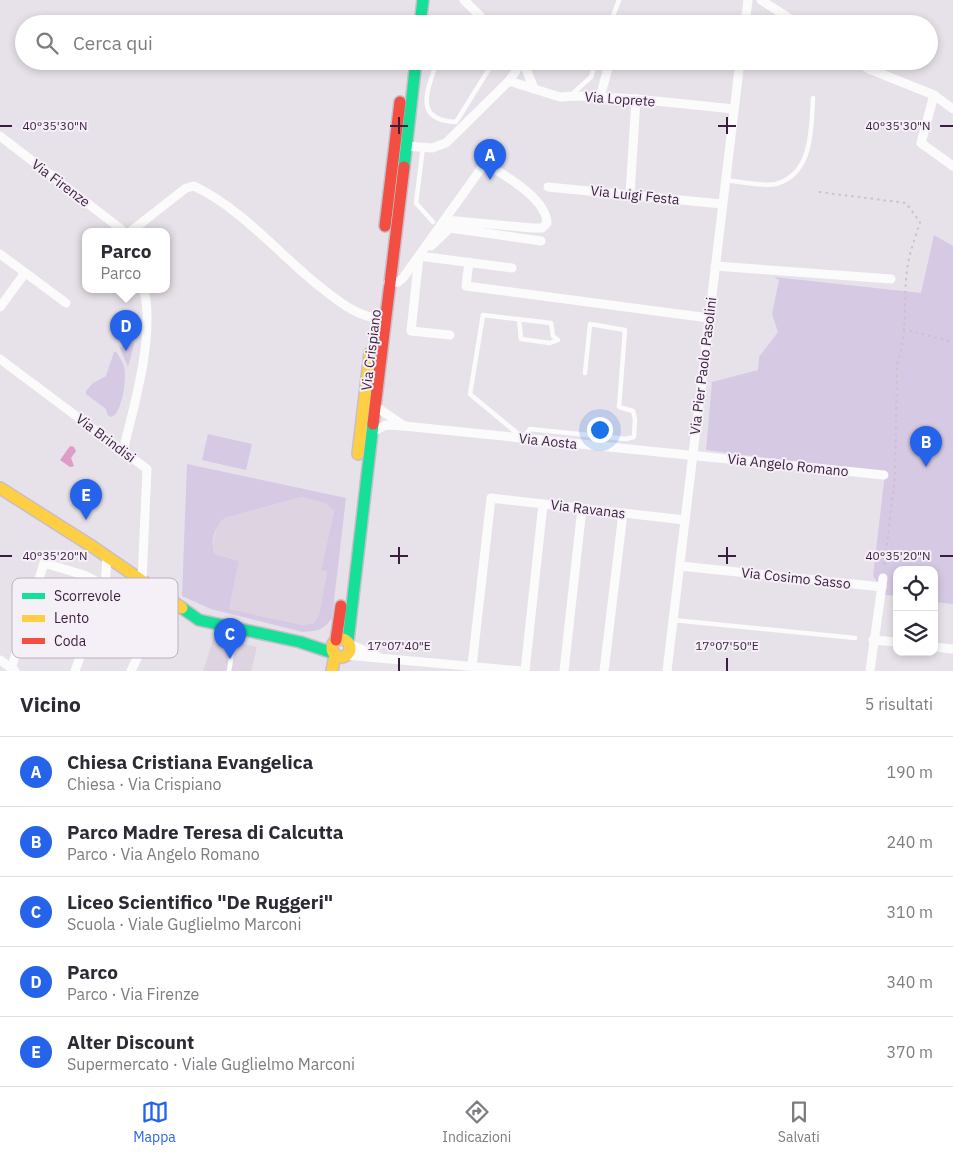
<!DOCTYPE html>
<html lang="it">
<head>
<meta charset="utf-8">
<style>
	:root { --surface:#fff; --page:#f7f7f7; --text:#2b2b33; --muted:#7c7c81; --line:#e1e1e2; --accent:#2563eb }
	body { margin:0; font-family:"IBM Plex Sans",sans-serif; background:var(--page); color:var(--text) }
	.controls { position:absolute; right:15px; bottom:15px; display:grid; overflow:hidden; border-radius:10px; box-shadow:0 2px 8px #0003 }
	.controls button { width:45px; height:45px; display:grid; place-items:center; padding:0; border:0; border-bottom:1px solid var(--line); background:var(--surface); color:var(--text); font:25px sans-serif }
	.you { position:absolute; left:599px; top:429px; width:18px; height:18px; margin:-12px; border:4px solid #fff; border-radius:50%; background:#1a73e8; box-shadow:0 0 0 8px #1a73e833 }
	.badge { display:grid; place-items:center; width:32px; height:32px; border-radius:50%; background:var(--accent); color:#fff; font-size:16px; font-weight:700 }
	.pin { position:absolute; translate:-50% -41px; filter:drop-shadow(0 1px 2px #0008) }
	.pin::after { content:''; position:absolute; top:26px; width:18px; height:15px; background:inherit; clip-path:polygon(0 0,100% 0,50% 100%) }
	.popup { position:absolute; left:82px; top:228px; width:88px; height:65px; box-sizing:border-box; display:grid; place-content:center; border-radius:10px; background:var(--surface); filter:drop-shadow(0 1px 4px #0005); font-size:16px; white-space:nowrap; color:var(--muted) }
	.popup b { font-size:19px; color:var(--text) }
	.popup::after { content:''; position:absolute; left:50%; top:100%; margin-left:-10px; border:10px solid transparent; border-top-color:var(--surface) }
	.list { margin:0; padding:0; list-style:none }
	h2 { display:flex; justify-content:space-between; align-items:center; height:65px; margin:0; padding:0 20px; font-size:21px }
	h2 small { font-size:16px; font-weight:400; color:var(--muted) }
	.list li { display:grid; grid-template-columns:32px 1fr auto; gap:15px; align-items:center; box-sizing:border-box; height:70px; padding:0 20px; border-top:1px solid var(--line) }
	.list b { display:block; font-size:19px; white-space:nowrap }
	.list p { margin:0; font-size:16px; white-space:nowrap; color:var(--muted) }
	.list em { font-size:16px; font-style:normal; color:var(--muted) }
	.icon { flex:none; width:28px; height:28px; fill:none; stroke:currentColor; stroke-width:2; stroke-linecap:round; stroke-linejoin:round }
	.map { position:relative; flex:none; width:953px; height:671px; overflow:hidden }
	.search { position:absolute; background:var(--surface); box-shadow:0 2px 8px #0003; left:15px; right:15px; top:15px; height:55px; display:flex; align-items:center; gap:12px; box-sizing:border-box; padding:0 18px; border-radius:28px; color:var(--muted); font-size:19px }
	.sheet { height:415px; background:var(--surface) }
	nav { display:flex; justify-content:space-around; align-items:center; box-sizing:border-box; height:70px; border-top:1px solid var(--line); background:var(--surface); font-size:14px; color:var(--muted) }
	nav a { display:grid; justify-items:center; gap:2px }
	nav .on { color:var(--accent) }
	.map>svg:first-child { display:block }
</style>
</head>
<body>
<div class="map">
<svg width="953" height="671" viewBox="0 0 953 671">
	<rect width="100%" height="100%" fill="#e7e2e9"/>
	<g fill="#ded4e1">
		<polygon points="301,497 325,503 334,511 321,570 327,570 319,615 314,623 303,625 229,609 239,561 215,554 212,547 217,526 225,518"/>
		<polygon points="214,637 257,647 251,671 203,671"/>
	</g>
	<g fill="#d6c9e4" fill-rule="evenodd">
		<polygon points="934,235 953,246 953,604 934,602 934,570 897,570 897,596 886,595 873,576 885,473 706,450 712,382 758,370 759,357 778,332 772,314 779,280 774,277 921,293"/>
		<polygon points="127,319 136,323 134,345 128,367 119,346 122,348 122,321"/>
		<path d="M114,352H116C119,356 122,361 124,366C127,376 123,411 112,417L108,416L106,409L86,394V391L93,383L106,376Z"/>
		<polygon points="208,434 252,444 246,470 202,460"/>
		<path d="M187,464L346,498L332,618C324,630 317,631 303,632L211,609L182,596ZM301,497L325,503L334,511L321,570L327,571L319,615L314,623L303,625L229,609L239,561L215,554C209,544 215,525 225,518Z"/>
	</g>
	<polygon fill="#dc9dc8" points="70,446 74,447 76,451 71,458 74,466 70,467 60,460"/>
	<g fill="none" stroke-linecap="round" stroke-linejoin="round">
		<defs>
			<g id="fast">
				<polyline points="420,24 423,0"/>
				<polyline points="404,167 416,61"/>
				<polyline points="182,608 199,620 300,642 333,653"/>
				<polyline points="348,641 373,424"/>
			</g>
			<g id="slow">
				<polyline points="358,454 370,353"/>
				<polyline points="0,488 93,547 182,608"/>
				<circle cx="341" cy="648" r="9"/>
				<polyline points="332,671 335,655"/>
			</g>
			<g id="jam">
				<polyline points="385,226 400,102"/>
				<polyline points="373,424 404,167"/>
				<polyline points="336,640 341,606"/>
			</g>
		</defs>
		<use href="#fast" stroke="#c7bec9" stroke-width="14"/>
		<use href="#slow" stroke="#c7bec9" stroke-width="14"/>
		<use href="#jam" stroke="#c7bec9" stroke-width="14"/>
		<g stroke="#cbc2cd" stroke-width="2" stroke-dasharray="2.5 4" stroke-linecap="butt">
			<path d="M819,192L906,203L920,222C916,236 910,250 908,264C902,297 909,333 897,364L895,476L884,569"/>
			<polyline points="903,329 953,342"/>
		</g>
		<g stroke="#fbfbfc" stroke-width="4.5">
			<polyline points="610,24 619,0"/>
			<path d="M437,61C428,90 412,120 456,122L494,61"/>
			<polyline points="438,61 458,61"/>
			<polyline points="571,95 591,77 596,61"/>
			<polyline points="423,147 416,203 433,222"/>
			<path d="M725,180C738,181 764,187 776,184C813,173 811,130 813,98"/>
			<polyline points="519,319 521,339 550,343 558,340 553,336 551,323 483,315 470,394 523,438 530,429 626,439 634,437 635,419 633,411 619,407 625,330 590,324 585,373"/>
			<polyline points="673,620 855,638"/>
			<polyline points="229,671 236,630"/>
		</g>
		<g stroke="#fbfbfc" stroke-width="9">
			<polyline points="464,0 488,24"/>
			<polyline points="761,0 798,24"/>
			<polyline points="745,24 748,0"/>
			<polyline points="523,61 534,89"/>
			<polyline points="857,61 869,69 934,95 953,109"/>
			<polyline points="509,81 560,97 578,96 636,99 734,109"/>
			<polyline points="934,95 921,143 953,166"/>
			<polyline points="600,97 610,61"/>
			<polyline points="0,136 121,229"/>
			<polyline points="406,146 432,148 446,143 509,81 516,71 519,61"/>
			<polyline points="548,187 722,204"/>
			<polyline points="630,194 636,99"/>
			<path d="M131,231L186,188L194,186C242,209 278,253 319,286C337,300 352,313 374,318"/>
			<polyline points="431,246 450,228 541,241"/>
			<polyline points="0,254 66,303"/>
			<polyline points="469,262 466,286 709,318"/>
			<polyline points="715,266 891,279"/>
			<path d="M388,283L398,282L403,278L485,163C504,175 546,198 547,223L542,228H532L446,220"/>
			<polyline points="0,307 25,273"/>
			<polyline points="450,335 411,331 419,256 512,268"/>
			<polyline points="0,359 147,469 142,581"/>
			<polyline points="375,406 404,426"/>
			<polyline points="372,432 386,425 404,426 884,475"/>
			<path d="M123,451C134,406 155,335 144,290"/>
			<polyline points="680,566 882,587"/>
			<polyline points="873,640 897,642"/>
			<polyline points="350,644 377,656"/>
			<polyline points="934,647 953,649"/>
			<polyline points="346,655 522,671"/>
			<polyline points="0,660 15,671"/>
			<polyline points="472,666 491,498 685,520"/>
			<polyline points="11,669 44,563 84,575 152,610 148,635 131,671"/>
			<polyline points="75,671 105,587 107,557"/>
			<polyline points="525,671 543,504"/>
			<polyline points="564,671 582,508"/>
			<polyline points="604,671 623,513"/>
			<polyline points="667,671 740,61"/>
			<polyline points="870,671 883,578"/>
		</g>
		<use href="#fast" stroke="#16e098" stroke-width="11"/>
		<use href="#slow" stroke="#ffcf43" stroke-width="11"/>
		<use href="#jam" stroke="#f24e42" stroke-width="11"/>
	</g>
	<path fill="none" stroke="#3b1e3d" stroke-width="2" d="M399,117V134M727,117V134M0,126H12M390,126H408M718,126H736M940,126H953M399,547V564M727,547V564M0,556H12M390,556H408M718,556H736M940,556H953M399,658V671M727,658V671"/>
	<g text-anchor="middle" stroke-width="4" stroke-linejoin="round" paint-order="stroke">
		<g font-size="14" fill="#3b1e3d" stroke="#f5eff8">
			<text transform="translate(620 99) rotate(4)" y="5">Via Loprete</text>
			<text transform="translate(61 183) rotate(37)" y="5">Via Firenze</text>
			<text transform="translate(635 195) rotate(6)" y="5">Via Luigi Festa</text>
			<text transform="translate(371 350) rotate(-83)" y="5">Via Crispiano</text>
			<text transform="translate(703 366) rotate(-83)" y="5">Via Pier Paolo Pasolini</text>
			<text transform="translate(106 438) rotate(37)" y="5">Via Brindisi</text>
			<text transform="translate(548 441) rotate(6)" y="5">Via Aosta</text>
			<text transform="translate(788 465) rotate(6)" y="5">Via Angelo Romano</text>
			<text transform="translate(588 509) rotate(7)" y="5">Via Ravanas</text>
			<text transform="translate(796 578) rotate(6)" y="5">Via Cosimo Sasso</text>
		</g>
	</g>
	<rect x="12" y="578" width="166" height="80" rx="8" fill="#f5eff8" stroke="#bdb0c0" stroke-width="1"/>
	<rect x="22" y="593" width="23" height="6" fill="#16e098"/>
	<rect x="22" y="615" width="23" height="7" fill="#ffcf43"/>
	<rect x="22" y="638" width="23" height="6" fill="#f24e42"/>
	<g font-size="14" fill="#3b1e3d">
		<text x="54" y="601">Scorrevole</text>
		<text x="54" y="623">Lento</text>
		<text x="54" y="646">Coda</text>
	</g>
	<g font-size="12" text-anchor="middle" fill="#3b1e3d" stroke="#f5eff8" stroke-width="4" stroke-linejoin="round" paint-order="stroke">
		<text x="55" y="130">40°35'30"N</text>
		<text x="898" y="130">40°35'30"N</text>
		<text x="55" y="560">40°35'20"N</text>
		<text x="898" y="560">40°35'20"N</text>
		<text x="399" y="650">17°07'40"E</text>
		<text x="727" y="650">17°07'50"E</text>
	</g>
</svg>
<div class="controls">
<button><svg class="icon" aria-label="locate" viewBox="0 0 24 24"><circle cx="12" cy="12" r="6"/><path d="M12 2v4M12 18v4M2 12h4M18 12h4"/></svg></button>
<button><svg class="icon" aria-label="layers" viewBox="0 0 24 24"><path d="M12 4l9 5-9 5-9-5zM3 14l9 5 9-5"/></svg></button>
</div>
<div class="you"></div>
<div class="pin badge" style="left:490px;top:180px">A</div>
<div class="pin badge" style="left:926px;top:467px">B</div>
<div class="pin badge" style="left:230px;top:659px">C</div>
<div class="pin badge" style="left:126px;top:351px">D</div>
<div class="popup"><b>Parco</b>Parco</div>
<div class="pin badge" style="left:86px;top:520px">E</div>
<div class="search"><svg class="icon" aria-label="search" viewBox="0 0 24 24"><circle cx="10" cy="10" r="6"/><path d="M15 15l6 6"/></svg>Cerca qui</div>
</div>
<section class="sheet">
<h2>Vicino<small>5 risultati</small></h2>
<ul class="list">
<li><span class="badge">A</span><div><b>Chiesa Cristiana Evangelica</b><p>Chiesa · Via Crispiano</p></div><em>190 m</em></li>
<li><span class="badge">B</span><div><b>Parco Madre Teresa di Calcutta</b><p>Parco · Via Angelo Romano</p></div><em>240 m</em></li>
<li><span class="badge">C</span><div><b>Liceo Scientifico &quot;De Ruggeri&quot;</b><p>Scuola · Viale Guglielmo Marconi</p></div><em>310 m</em></li>
<li><span class="badge">D</span><div><b>Parco</b><p>Parco · Via Firenze</p></div><em>340 m</em></li>
<li><span class="badge">E</span><div><b>Alter Discount</b><p>Supermercato · Viale Guglielmo Marconi</p></div><em>370 m</em></li>
</ul>
</section>
<nav>
<a class="on"><svg class="icon" aria-label="map" viewBox="0 0 24 24"><path d="M3 6l6-2 6 2 6-2v14l-6 2-6-2-6 2zM9 4v14M15 6v14"/></svg>Mappa</a>
<a><svg class="icon" aria-label="directions" viewBox="0 0 24 24"><path d="M12 3l9 9-9 9-9-9zM9 14v-3h6M13 9l2 2-2 2"/></svg>Indicazioni</a>
<a><svg class="icon" aria-label="saved" viewBox="0 0 24 24"><path d="M7 4h10v16l-5-4-5 4z"/></svg>Salvati</a>
</nav>
</body>
</html>
